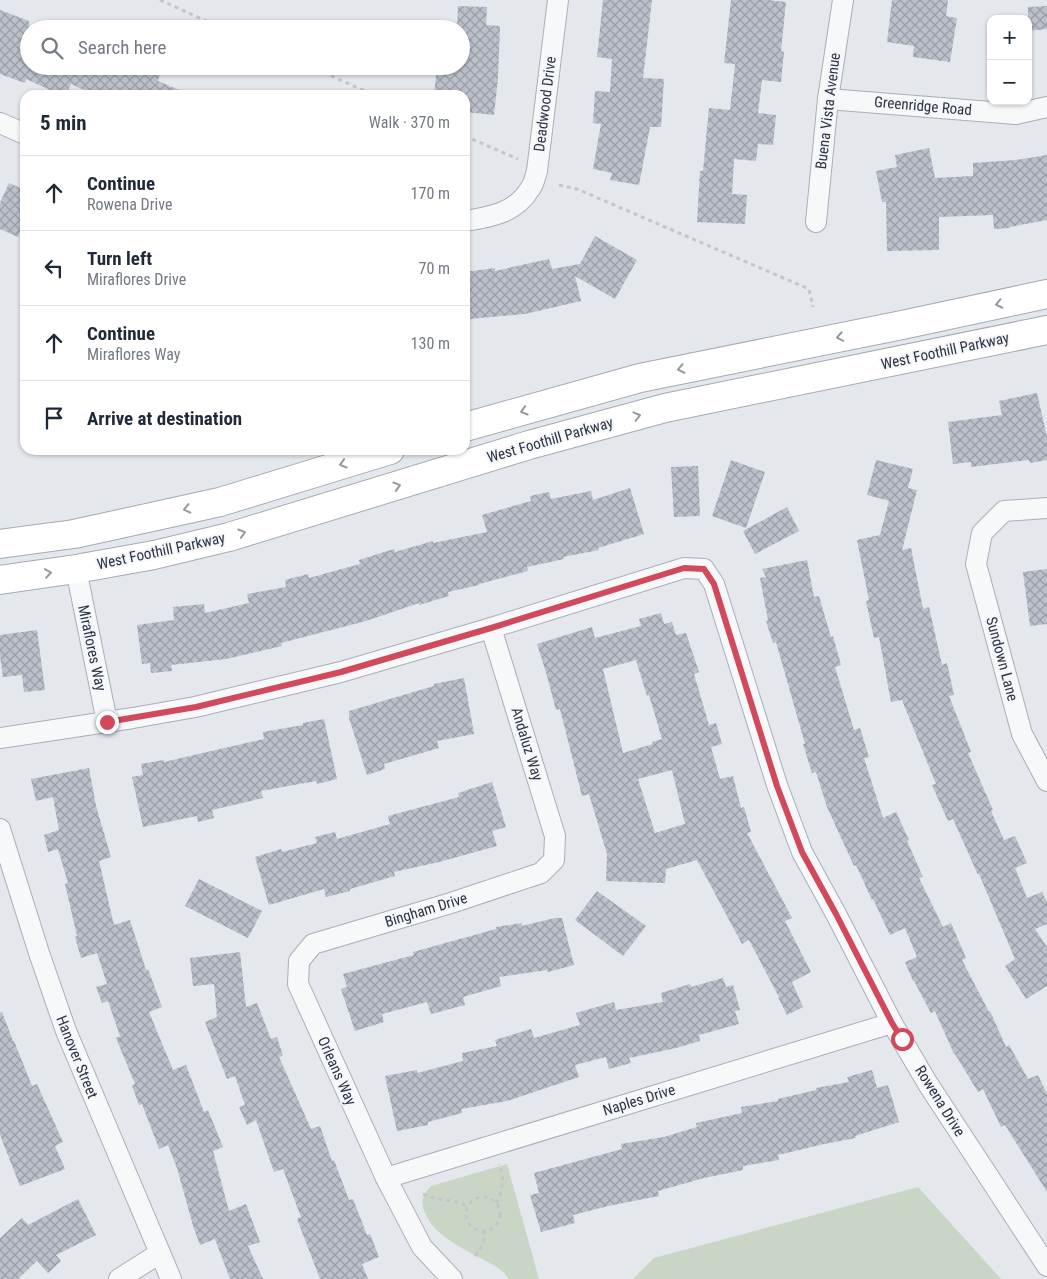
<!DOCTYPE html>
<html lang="en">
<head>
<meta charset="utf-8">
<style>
	:root { --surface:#fff; --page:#f6f6f7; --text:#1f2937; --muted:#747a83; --line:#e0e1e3 }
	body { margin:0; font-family:"Roboto Condensed",sans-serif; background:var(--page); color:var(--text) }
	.controls { position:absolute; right:15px; top:15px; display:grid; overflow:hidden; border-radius:10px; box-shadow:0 1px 4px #0004 }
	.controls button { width:45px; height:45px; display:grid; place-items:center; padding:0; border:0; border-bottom:1px solid var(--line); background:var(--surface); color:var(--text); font:25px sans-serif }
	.stop { position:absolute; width:15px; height:15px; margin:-11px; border:4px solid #d1495b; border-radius:50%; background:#fff }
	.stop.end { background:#d1495b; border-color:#fff; box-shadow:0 1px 5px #0008 }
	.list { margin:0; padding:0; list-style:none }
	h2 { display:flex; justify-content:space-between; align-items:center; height:65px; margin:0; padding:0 20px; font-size:21px }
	h2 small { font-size:16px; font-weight:400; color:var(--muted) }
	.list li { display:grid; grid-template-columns:32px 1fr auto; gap:15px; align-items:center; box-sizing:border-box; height:75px; padding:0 20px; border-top:1px solid var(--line) }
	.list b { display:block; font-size:19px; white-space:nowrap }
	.list p { margin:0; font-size:16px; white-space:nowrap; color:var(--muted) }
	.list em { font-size:16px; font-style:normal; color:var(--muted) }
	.icon { flex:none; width:28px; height:28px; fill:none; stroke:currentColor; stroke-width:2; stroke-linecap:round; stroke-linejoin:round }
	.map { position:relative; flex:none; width:1047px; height:1279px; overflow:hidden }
	.search { position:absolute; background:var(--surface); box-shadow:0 1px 4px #0004; left:20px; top:20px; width:450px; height:55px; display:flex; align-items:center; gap:12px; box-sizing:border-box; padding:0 18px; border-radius:28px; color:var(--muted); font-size:19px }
	.panel { position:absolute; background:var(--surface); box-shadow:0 1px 4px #0004; left:20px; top:90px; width:450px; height:365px; border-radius:15px }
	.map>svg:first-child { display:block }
</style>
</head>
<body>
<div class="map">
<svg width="1047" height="1279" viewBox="0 0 1047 1279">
	<defs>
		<pattern id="building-cross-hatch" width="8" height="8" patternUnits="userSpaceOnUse" patternTransform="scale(1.25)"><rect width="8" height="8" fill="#bbc0ca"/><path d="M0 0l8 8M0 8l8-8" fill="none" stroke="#989da6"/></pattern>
	</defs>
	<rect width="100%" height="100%" fill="#e4e7ec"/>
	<g fill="#c9d6c5">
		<path d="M507,1164L539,1279H509C506,1275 503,1271 498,1268C474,1252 440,1243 426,1215C423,1209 421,1203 424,1196C425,1193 428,1189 431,1186Z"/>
		<polygon points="918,1187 1001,1279 633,1279 654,1258"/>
	</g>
	<g fill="url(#building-cross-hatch)" fill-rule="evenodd">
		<polygon points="603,0 652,0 643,78 664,79 661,127 650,127 639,185 610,180 612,173 593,169 601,124 593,123 595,91 610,92 612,59 597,57"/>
		<polygon points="731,0 768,0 786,2 781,51 784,52 781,82 762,80 758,113 776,115 773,145 758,144 756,161 734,159 732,194 747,195 745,224 697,222 700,171 703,171 709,108 730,110 735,64 724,63"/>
		<polygon points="892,0 948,0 946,16 957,18 950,62 913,57 914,46 887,42"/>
		<polygon points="458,6 487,7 486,25 500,26 498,78 494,115 465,112 465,95 434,95 437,66 461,66 461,29 457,29"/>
		<polygon points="1047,6 1047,29 1028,31 1028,7"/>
		<polygon points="0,10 29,21 29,66 163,66 158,81 191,95 95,95 71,84 66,95 61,95 26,79 25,83 0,74"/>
		<polygon points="929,148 935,178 973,176 973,163 1016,160 1047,155 1047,220 1010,227 1010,228 994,229 993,215 939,217 939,250 887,251 886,202 882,202 876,171 897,167 895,155"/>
		<polygon points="9,183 25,190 25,219 18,237 0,229 0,203"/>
		<polygon points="595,236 637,260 615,299 575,276 581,301 525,314 470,319 465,272 495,268 495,271 549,259 552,269 580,264"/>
		<polygon points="1037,393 1047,437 1047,460 1030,463 1029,460 971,467 971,462 953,464 948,422 1002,415 999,401"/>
		<polygon points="731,460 765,472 746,528 712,516"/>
		<polygon points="876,460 913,469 908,488 917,490 902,550 911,548 923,609 929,607 942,665 947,663 954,695 949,696 971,752 968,753 993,810 991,811 1004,840 1015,836 1027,863 1015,868 1027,898 1042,892 1047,902 1047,924 1035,929 1047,947 1047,986 1026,999 1005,966 1015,959 979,874 978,875 953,819 948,821 932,785 936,784 902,700 891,702 879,637 874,638 866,601 869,600 857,540 880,535 889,501 867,495"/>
		<polygon points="698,466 700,516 674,517 671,467"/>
		<polygon points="630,488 644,534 598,548 599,550 563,557 564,559 527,567 528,571 479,584 479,585 448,592 449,596 419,605 419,603 366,621 281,643 282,646 226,659 171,665 172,671 151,673 150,663 142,664 137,625 174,620 173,607 204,604 205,613 249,603 247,594 286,587 285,580 308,574 309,578 360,564 359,560 394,549 395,552 433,541 433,543 487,532 482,515 531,501 530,496 549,492 551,499 591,491 593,500"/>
		<polygon points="787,507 799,531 755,554 743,531"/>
		<polygon points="807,560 814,597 819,596 831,637 833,636 841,665 835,667 854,730 860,728 869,757 864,758 883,818 896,812 909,840 907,841 923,877 919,878 943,927 951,923 966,958 962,960 989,1012 990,1011 1006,1047 1009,1045 1028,1079 1038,1075 1047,1094 1047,1192 1005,1125 1001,1127 983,1089 978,1092 955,1054 954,1054 935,1011 931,1013 914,981 913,981 905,962 917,957 905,928 890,935 873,899 872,900 856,865 854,866 827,807 816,772 812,773 803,744 805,744 776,642 773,643 766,621 768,620 760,578 766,577 762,569"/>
		<polygon points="1047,569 1047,624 1030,626 1023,572"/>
		<path d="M661,613L664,624L672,622L676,635L686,633L699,672L694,674L709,725L716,723L722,744L711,747L720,779L733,776L741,808L744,807L751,832L747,833L792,918L785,921L811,972L792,982L803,1007L787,1015L778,997H779L749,940L742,944L697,860L666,869L665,883L606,881L607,854L589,794L582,796L560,709L556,710L547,676L537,644L592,627L595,638L641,626L639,619ZM636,660L647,696L649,695L662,739L652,742L653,744L623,753L603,669ZM672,770L685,824L655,833L638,779Z"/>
		<polygon points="37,630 45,690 24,692 22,675 3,677 0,656 0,635"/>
		<polygon points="464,678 474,734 437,741 439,748 384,764 385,769 367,775 349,718 349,711 434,686 434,684"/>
		<polygon points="324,719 337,779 317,784 316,781 261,791 263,798 212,810 214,818 198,822 197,816 143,827 132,777 143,775 141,764 164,760 164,762 264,739 263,732 303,725 303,723"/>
		<polygon points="89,768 96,806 111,857 99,861 114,925 130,920 146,970 148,969 162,1007 149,1012 173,1070 186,1065 204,1112 208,1110 223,1147 213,1151 229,1211 246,1204 260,1242 248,1246 263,1279 230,1279 215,1239 200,1245 194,1229 177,1168 168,1145 159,1149 142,1104 139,1105 132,1086 135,1084 116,1038 120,1036 108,1001 102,1003 96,987 107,984 97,953 81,958 75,937 77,936 65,884 68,883 58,849 48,852 44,835 59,830 53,797 36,801 31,779"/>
		<polygon points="492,782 506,827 492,831 497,846 439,862 394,872 395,876 350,889 350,891 326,897 324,889 269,905 255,857 281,849 282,852 317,843 315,837 335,832 337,839 390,824 388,816 459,797 458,793"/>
		<polygon points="199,879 262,911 248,938 185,906"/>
		<polygon points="597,891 646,926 623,956 575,920"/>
		<polygon points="555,918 562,918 574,965 548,972 547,970 499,977 501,986 463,997 465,1005 431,1014 427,1002 382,1014 384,1022 355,1031 341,989 347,987 343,974 414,955 413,952 496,929 496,927 522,923 522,926"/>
		<polygon points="240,952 246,1007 257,1003 271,1039 277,1037 283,1056 279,1057 311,1129 320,1126 332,1161 334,1160 349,1200 353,1199 367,1235 370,1234 379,1257 362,1264 368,1279 320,1279 297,1219 301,1217 283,1169 274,1172 256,1120 247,1125 239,1107 245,1105 235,1076 227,1079 216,1051 205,1022 217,1017 214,984 193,986 190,958"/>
		<polygon points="723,978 726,987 733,985 740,1010 735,1011 739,1024 699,1035 700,1041 676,1048 629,1058 631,1063 609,1069 606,1057 575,1065 579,1077 507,1101 461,1109 462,1113 428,1122 428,1125 397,1131 385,1076 417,1070 417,1073 463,1061 462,1053 497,1046 495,1040 531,1029 534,1038 580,1025 576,1013 614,1002 616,1010 663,1002 661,993 690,984 691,987"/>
		<polygon points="2,1012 13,1041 14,1041 32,1086 37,1084 63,1142 55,1146 65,1169 20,1186 0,1135 0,1013"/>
		<polygon points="872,1070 877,1088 888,1085 899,1122 855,1136 856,1138 824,1144 778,1155 779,1160 743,1166 743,1170 704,1178 658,1191 659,1196 608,1206 573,1215 575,1223 541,1232 530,1195 539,1193 534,1173 622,1149 621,1144 664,1137 697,1127 696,1123 742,1113 741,1107 778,1101 778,1099 816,1090 816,1088 849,1082 847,1077"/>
		<polygon points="78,1199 96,1235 56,1255 61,1261 48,1273 37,1261 18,1279 0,1279 0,1238 22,1218 28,1225"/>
	</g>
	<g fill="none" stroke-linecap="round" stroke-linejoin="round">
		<defs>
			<g id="minor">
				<polyline points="828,99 1016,114 1047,107"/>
				<polyline points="0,123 25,134"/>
				<path d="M465,221C491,217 515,213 530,189C534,184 535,177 537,171L558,0"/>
				<polyline points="816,222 828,99 843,0"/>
				<polyline points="1047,508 1004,511 982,533 976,564 1022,734 1047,781"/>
				<polyline points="76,569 107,722"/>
				<polyline points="0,738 133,718 195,707 341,672 491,628 684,568 704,569 714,584 777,785 802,852 836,914 892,1023 928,1084 1047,1266"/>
				<polyline points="0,829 39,953 66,1031 171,1279"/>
				<polyline points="386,1178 892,1023"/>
				<polyline points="119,1279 160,1253"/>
				<polyline points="452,1279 422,1247 386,1178 298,984 299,961 313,944 451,903 541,873 554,860 555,836 491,628"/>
			</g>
			<g id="primary">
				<polyline points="465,427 640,378 902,325 1047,294"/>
				<polyline points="0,544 74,534 220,502 390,450"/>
				<polyline points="0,580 76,569 154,555 229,537 529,445 665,408 1047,330"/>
			</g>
		</defs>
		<use href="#minor" stroke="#a9aeb7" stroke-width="22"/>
		<use href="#primary" stroke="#a3abb8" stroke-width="30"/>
		<g stroke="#c2c5cb" stroke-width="3" stroke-dasharray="4 4" stroke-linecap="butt">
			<polyline points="160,0 224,29"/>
			<polyline points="309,66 374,95"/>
			<polyline points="465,136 518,159"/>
			<polyline points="559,185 577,189 809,289 813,307"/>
			<path d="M423,1194C438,1201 454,1199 468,1206"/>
			<circle cx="483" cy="1214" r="17"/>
			<path d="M496,1203C503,1192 505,1177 499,1164"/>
			<path d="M475,1256C482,1248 485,1241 484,1231"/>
		</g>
		<use href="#minor" stroke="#f7f8fa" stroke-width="20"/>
		<use href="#primary" stroke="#fff" stroke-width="28"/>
	</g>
	<defs><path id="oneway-chevron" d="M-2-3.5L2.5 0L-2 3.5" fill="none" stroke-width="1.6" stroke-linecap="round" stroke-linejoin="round" transform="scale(1.25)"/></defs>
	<g stroke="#959aa2">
		<use href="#oneway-chevron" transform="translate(999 304) rotate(168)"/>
		<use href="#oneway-chevron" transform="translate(840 337) rotate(169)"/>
		<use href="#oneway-chevron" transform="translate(681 369) rotate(168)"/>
		<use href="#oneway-chevron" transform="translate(524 411) rotate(164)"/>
		<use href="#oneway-chevron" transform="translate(637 416) rotate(-14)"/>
		<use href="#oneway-chevron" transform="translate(343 464) rotate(163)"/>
		<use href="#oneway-chevron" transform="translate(397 486) rotate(-17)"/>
		<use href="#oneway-chevron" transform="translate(187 509) rotate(167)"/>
		<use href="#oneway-chevron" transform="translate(242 533) rotate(-17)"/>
		<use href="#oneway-chevron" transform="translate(48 573) rotate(-8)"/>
	</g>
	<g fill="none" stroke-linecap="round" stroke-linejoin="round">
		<polyline stroke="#d1495b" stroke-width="6" points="107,722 196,707 341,672 491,628 684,568 704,569 714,584 777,786 802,852 836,914 892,1023 902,1039"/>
	</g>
	<g text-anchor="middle" stroke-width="4" stroke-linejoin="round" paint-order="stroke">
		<g font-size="15" fill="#2b3445" stroke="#f4f6f9">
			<text transform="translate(545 104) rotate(-83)" y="5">Deadwood Drive</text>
			<text transform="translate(923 106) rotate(5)" y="5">Greenridge Road</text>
			<text transform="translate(828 111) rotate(-83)" y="5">Buena Vista Avenue</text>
			<text transform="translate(945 351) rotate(-12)" y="5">West Foothill Parkway</text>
			<text transform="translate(550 440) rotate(-16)" y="5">West Foothill Parkway</text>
			<text transform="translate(161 551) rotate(-12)" y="5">West Foothill Parkway</text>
			<text transform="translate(92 648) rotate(78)" y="5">Miraflores Way</text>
			<text transform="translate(1002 659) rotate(75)" y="5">Sundown Lane</text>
			<text transform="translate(527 744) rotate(73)" y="5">Andaluz Way</text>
			<text transform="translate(426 910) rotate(-17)" y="5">Bingham Drive</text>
			<text transform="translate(77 1057) rotate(68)" y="5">Hanover Street</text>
			<text transform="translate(337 1071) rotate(66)" y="5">Orleans Way</text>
			<text transform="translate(639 1100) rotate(-17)" y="5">Naples Drive</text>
			<text transform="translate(940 1101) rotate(58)" y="5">Rowena Drive</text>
		</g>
	</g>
</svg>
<div class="controls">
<button>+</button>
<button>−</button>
</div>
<div class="stop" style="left:902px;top:1039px"></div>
<div class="stop end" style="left:107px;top:722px"></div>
<div class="search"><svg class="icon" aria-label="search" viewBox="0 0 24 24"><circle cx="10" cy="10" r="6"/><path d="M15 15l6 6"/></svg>Search here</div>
<section class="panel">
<h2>5 min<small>Walk · 370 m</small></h2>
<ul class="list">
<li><svg class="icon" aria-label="ahead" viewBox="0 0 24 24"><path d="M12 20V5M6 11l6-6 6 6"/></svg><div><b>Continue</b><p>Rowena Drive</p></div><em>170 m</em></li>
<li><svg class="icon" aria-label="left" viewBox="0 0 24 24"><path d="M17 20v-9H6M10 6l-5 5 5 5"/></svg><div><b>Turn left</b><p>Miraflores Drive</p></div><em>70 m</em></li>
<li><svg class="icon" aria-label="ahead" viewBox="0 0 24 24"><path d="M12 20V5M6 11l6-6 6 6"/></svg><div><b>Continue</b><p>Miraflores Way</p></div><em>130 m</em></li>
<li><svg class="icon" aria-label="arrive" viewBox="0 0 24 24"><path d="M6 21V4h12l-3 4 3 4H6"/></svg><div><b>Arrive at destination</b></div></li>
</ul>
</section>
</div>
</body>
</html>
